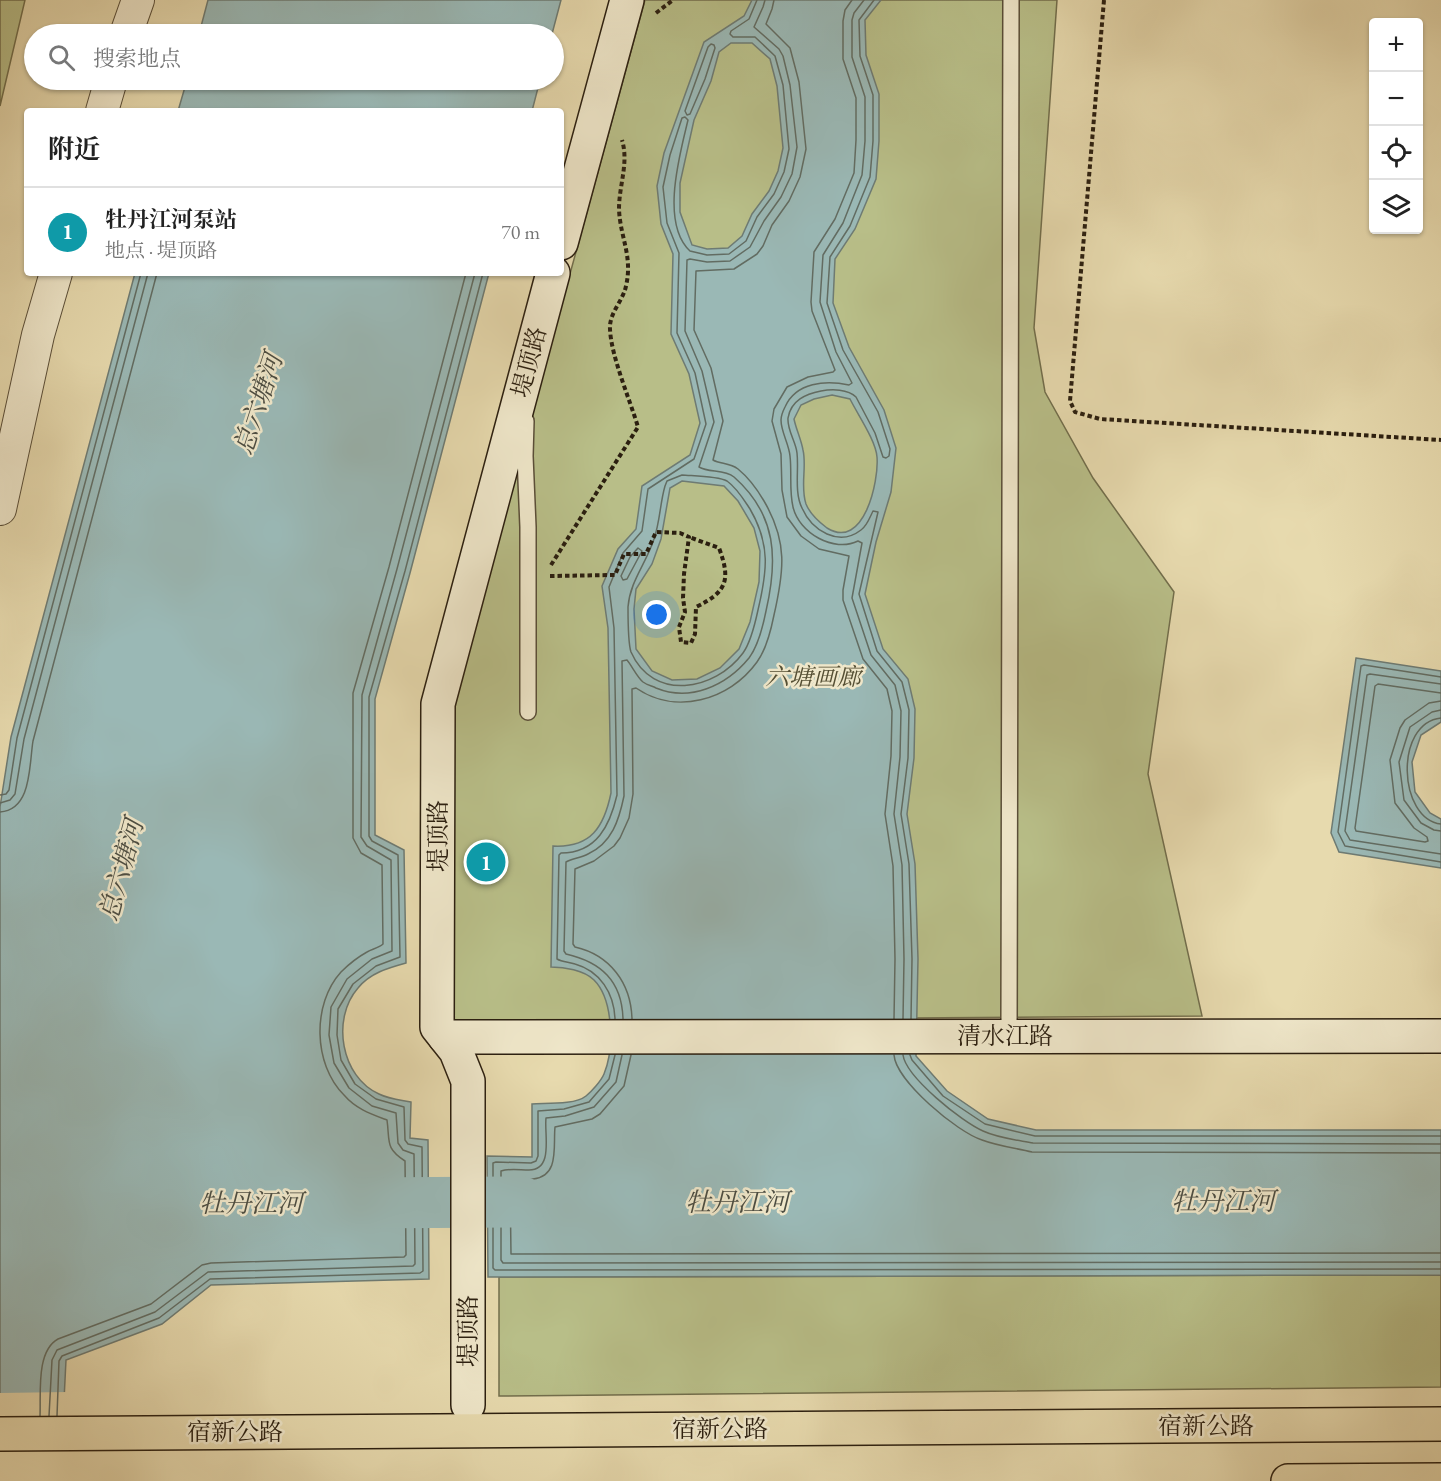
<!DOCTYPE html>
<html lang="zh">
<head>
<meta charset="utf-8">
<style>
	:root { --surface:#fff; --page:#f6f6f6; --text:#222; --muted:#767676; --line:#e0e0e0; --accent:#8f2418 }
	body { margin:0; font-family:"EB Garamond","Noto Serif SC",serif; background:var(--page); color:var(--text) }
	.controls { position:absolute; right:18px; top:18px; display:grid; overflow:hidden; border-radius:6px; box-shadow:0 2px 4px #0004 }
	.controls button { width:54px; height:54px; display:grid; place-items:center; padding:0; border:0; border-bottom:2px solid var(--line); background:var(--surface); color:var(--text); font:30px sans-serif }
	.you { position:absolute; left:657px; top:615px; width:21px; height:21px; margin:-15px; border:4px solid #fff; border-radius:50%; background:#1a73e8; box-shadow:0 0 0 9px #1a73e833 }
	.badge { display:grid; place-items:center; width:39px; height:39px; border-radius:50%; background:var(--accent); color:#fff; font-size:20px; font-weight:700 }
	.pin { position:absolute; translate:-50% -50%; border:3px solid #fff; box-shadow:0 2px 6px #0006 }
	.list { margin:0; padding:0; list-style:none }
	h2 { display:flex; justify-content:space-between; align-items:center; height:78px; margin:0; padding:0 24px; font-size:26px }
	h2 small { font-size:20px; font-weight:400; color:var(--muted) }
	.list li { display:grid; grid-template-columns:39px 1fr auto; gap:18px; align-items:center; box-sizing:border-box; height:90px; padding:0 24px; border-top:2px solid var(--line) }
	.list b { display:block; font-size:22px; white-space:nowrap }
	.list p { margin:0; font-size:20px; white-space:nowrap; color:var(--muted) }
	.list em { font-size:20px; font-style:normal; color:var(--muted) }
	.icon { flex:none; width:33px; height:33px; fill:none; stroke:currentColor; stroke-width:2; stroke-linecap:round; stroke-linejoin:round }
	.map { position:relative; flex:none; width:1441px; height:1481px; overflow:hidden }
	.search { position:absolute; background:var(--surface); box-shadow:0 2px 4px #0004; left:24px; top:24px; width:540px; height:66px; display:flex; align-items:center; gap:15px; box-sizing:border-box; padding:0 21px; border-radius:33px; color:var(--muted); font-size:22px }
	.panel { position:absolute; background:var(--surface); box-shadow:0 2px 4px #0004; left:24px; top:108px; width:540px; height:168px; border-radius:6px }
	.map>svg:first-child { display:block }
</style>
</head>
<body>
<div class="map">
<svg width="1441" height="1481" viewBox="0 0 1441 1481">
	<rect width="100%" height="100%" fill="#e7daae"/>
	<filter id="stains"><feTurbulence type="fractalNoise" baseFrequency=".00333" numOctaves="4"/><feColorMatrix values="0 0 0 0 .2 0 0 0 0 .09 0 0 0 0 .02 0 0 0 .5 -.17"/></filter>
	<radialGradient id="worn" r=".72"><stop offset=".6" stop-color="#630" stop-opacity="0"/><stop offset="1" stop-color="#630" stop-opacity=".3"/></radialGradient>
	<g fill="#b8be88" stroke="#726e4c" stroke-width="1.5">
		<polygon points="0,0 25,0 0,106"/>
		<polygon points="645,0 1057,0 1034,328 1045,392 1093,478 1174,592 1148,774 1202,1016 451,1021 453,701"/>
		<polygon points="1441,1275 1441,1387 499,1396 499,1277"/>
	</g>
	<g fill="#9ab8b5" stroke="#6e7b73" stroke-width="1.5" fill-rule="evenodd">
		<polygon points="208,0 561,0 552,34 199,34"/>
		<path d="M752,0H881L865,20L866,55L879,94V141L876,179L855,229L835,259L833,303L849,347L884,410L896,448L891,492L876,542L865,594L883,649L908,679L915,709L914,758L907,814L915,864L918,959L916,1056L947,1091L988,1119L1036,1130H1441V1275L488,1277L487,1156L532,1157V1104C546,1103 575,1105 586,1096C592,1091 601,1081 604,1074C614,1050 614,1000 594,980C584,970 564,967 551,967L553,846C591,848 604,827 611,793L608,628L602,586L618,549L636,529L642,486L690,455L700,423L689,374L671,334L673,254L661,224L657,186L664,153L704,42L744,16ZM731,43H752L770,59L777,86L783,148L778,171L769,191L752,214L742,236L728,248L707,249L692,245L680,212V183L694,120L711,81L719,52ZM832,395L850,399C858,415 876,441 877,457C879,481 864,551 827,528C819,522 810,514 806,504C800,487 807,467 803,450C801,439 796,429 794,419L801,405L814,399ZM682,481L724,486L738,501L754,528L760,551L759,582L750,622L739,649L720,668L697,679L672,680L652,671L636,649L634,609L636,589L652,564L661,539L670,488Z"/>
		<polygon points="187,80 540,80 532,111 178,111"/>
		<path d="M135,273H489L410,573L375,699V835L404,850L406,963C388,968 370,973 358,988C331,1019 341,1077 379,1094C389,1099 401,1100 411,1102L410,1138L428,1140L429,1279L211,1285L162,1324L66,1360L60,1481H0V807L11,737Z"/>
		<polygon points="1356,658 1441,671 1441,722 1421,735 1412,762 1415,792 1430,813 1441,819 1441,868 1339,852 1331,833"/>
	</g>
	<polygon fill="#e7daae" points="67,1392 63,1481 0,1481 0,1393"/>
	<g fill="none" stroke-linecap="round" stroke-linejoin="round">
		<g stroke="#626c62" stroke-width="1.5">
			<polyline points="852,0 845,10 843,21 843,59 856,98 856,140 854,173 835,219 814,252 811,302 812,311 835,370 833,372 808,377 787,387 774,409 772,421 781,454 782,490 787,517 801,536 819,549 849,556 843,590 843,600 863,659 887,689 892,711 891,756 885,814 893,866 895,959 894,1019"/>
			<path d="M864,0L854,13L852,20V57L865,97V141L862,175L843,223L823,255L820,302L836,352L852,383L849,385C826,380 796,382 785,407C783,411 781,415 781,420C781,432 789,444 790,456C792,473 789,490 793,507C799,533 834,553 858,541L862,543L852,598L871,655L895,685L901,711L900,757L894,814L902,865L904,959L903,1019"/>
			<path d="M874,0L859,20L860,56L873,95V141L870,177L850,226L830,257L827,303L843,350L878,412L890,449L889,456L886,458L883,457L875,433L856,397C848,389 832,389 821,391C806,394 791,400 788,418C787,430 796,442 797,453C799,470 794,492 802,508C812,531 839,547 861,530C867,526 870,517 873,511L878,512L859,594L877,651L902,682L909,710L908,758L901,814L909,864L912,959L911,1019"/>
			<polygon points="711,44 714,45 715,48 705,79 690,114 687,115 685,111 708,47"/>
			<path d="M682,475C694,476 717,476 727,481C737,488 744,500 750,509C771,545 767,572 758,610C755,624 751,642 743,653C715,691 653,702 631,652C628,643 628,617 628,607C630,581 646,564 654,539C660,522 660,503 665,486L667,481Z"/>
			<polygon points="638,548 642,551 627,579 623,580 621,576 630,557"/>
			<polyline points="1441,677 1364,665 1361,666 1338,832 1345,846 1441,862"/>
			<polyline points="1441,684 1370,674 1367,675 1345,831 1350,840 1441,854"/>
			<polyline points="1441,693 1378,684 1375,686 1355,828 1356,831 1425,842 1428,841 1427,837 1414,828 1395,803 1390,760 1400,728 1405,720 1429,703 1441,701"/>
			<polyline points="1441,710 1432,712 1410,727 1399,762 1404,800 1421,823 1434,830 1441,831"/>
			<path d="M1441,718C1394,723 1398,819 1441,824"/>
			<polyline points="0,795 6,794 9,790 17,738 141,273"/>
			<polyline points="0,803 10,800 15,794 24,739 148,273"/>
			<path d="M0,812C32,810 29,765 33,741L157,273"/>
			<path d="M615,1019C614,993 600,971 575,964C569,962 562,962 557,959L559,855L561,853C597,853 610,825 617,795L614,628L609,587L623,553L642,531L648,489L694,459L706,424L695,373L677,333L679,253L667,223L663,187L670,155L682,118L685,117L688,120C680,154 660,223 690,251L707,255L729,254L746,241L757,217L774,194L784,172L789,149L783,85L775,56L755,37H733L730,34L731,31L749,19L757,0"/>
			<path d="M623,1019C622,981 601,962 566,954L564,951L566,862C573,858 581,858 588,854C612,843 619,820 624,796L622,661L627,660C632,666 637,677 643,682C647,685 652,686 656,688C690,702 726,686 749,658C758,646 763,626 766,611C778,559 777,515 734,477C724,469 709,473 699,467L714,422L702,371L685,331L687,260L690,259L707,262L730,261L750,247L764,221L781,197L792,174L797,147L790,85L783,56L779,49L754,27L763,7L765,0"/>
			<path d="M632,1019C631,983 610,955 575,947L573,944L575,869L594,861L614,846L620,838L629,818L633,794L632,689L636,688C675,715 729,701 757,662C766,650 771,630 774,615C784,571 788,542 764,501C757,489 749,478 738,469C730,463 720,464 713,460L723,421L711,368L694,330L696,271L734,269L757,254L763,246L772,225L789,201L800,177L806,149L799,82L790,48L766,24L772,9L774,0"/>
			<polyline points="615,1055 609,1079 589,1102 564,1109 538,1111 538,1156 536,1161 531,1163 496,1162 493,1163 493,1268 495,1270 1441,1269"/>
			<path d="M622,1055L616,1082L594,1107L565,1116L546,1118C544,1134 554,1170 529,1170C520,1170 509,1168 501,1171V1260L503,1263L1441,1262"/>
			<path d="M631,1055L624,1086L600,1114L592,1119L555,1127C553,1146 560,1176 533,1179C525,1180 517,1178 510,1180L511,1254L1441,1253"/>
			<path d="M894,1055C896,1081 957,1132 982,1140C998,1146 1015,1148 1032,1152L1441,1153"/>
			<path d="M903,1055C906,1077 962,1122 983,1131C998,1138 1017,1140 1033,1143L1441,1144"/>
			<polyline points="910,1055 912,1060 943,1096 985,1124 1035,1136 1441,1136"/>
			<path d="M40,1416C41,1393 36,1351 58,1339L151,1304L202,1265L211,1263L404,1257L406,1255L405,1161C385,1148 390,1142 387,1120C371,1114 356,1109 344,1095C313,1064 312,1004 341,972C348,965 358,957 367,952C372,949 379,948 383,944L382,865L361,853L353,838V693L389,567L466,273"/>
			<polyline points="49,1416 52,1360 57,1350 155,1312 208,1272 413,1266 415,1264 414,1154 403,1150 398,1143 396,1113 372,1106 349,1088 334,1063 329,1035 331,1007 347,979 372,959 392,951 391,860 367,846 361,837 362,695 397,569 475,273"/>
			<polyline points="57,1416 59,1361 62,1356 159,1318 210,1279 420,1273 423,1271 422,1147 408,1144 405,1140 404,1107 376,1099 355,1084 341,1060 337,1035 338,1009 353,984 376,966 400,957 398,855 372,841 369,836 369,697 405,571 483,273"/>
		</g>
		<polyline stroke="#9ab8b5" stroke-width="51" points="359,1203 522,1202"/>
		<defs>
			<g id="lane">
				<polyline points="526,421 525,456 528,527 528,712"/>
				<polyline points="1009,1036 1011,0"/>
			</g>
			<g id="street">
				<polyline points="126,34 138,0"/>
				<polyline points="102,111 111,80"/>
				<polyline points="0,509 38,335 56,273"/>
			</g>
			<g id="secondary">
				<polyline points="561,243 627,0"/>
				<polyline points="445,1037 1441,1036"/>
				<polyline points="468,1405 468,1081 456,1051 437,1027 438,704 553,273"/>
			</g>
			<g id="highway">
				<polyline points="0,1434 1441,1424"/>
				<polyline points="1288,1481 1441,1480"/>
			</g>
		</defs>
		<use href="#lane" stroke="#5a4e38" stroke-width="18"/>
		<use href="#street" stroke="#5a4e38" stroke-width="34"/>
		<use href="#secondary" stroke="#2b1f10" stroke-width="36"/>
		<use href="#highway" stroke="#2b1f10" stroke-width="36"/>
		<g stroke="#2b1f10" stroke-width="4" stroke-dasharray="4.5 3" stroke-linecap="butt">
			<polyline points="1104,0 1070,401 1075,412 1100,419 1441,440"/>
			<polyline points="656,13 673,0"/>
			<path d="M551,565L638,427C630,400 611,356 610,329C609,313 623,301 626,286C633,256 620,237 619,209C619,185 629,163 622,140"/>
			<path d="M550,576L615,575L624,554H646L656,532L680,533L689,537L684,574L683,598L685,612L679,627L681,642L691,643L695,634L696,607C727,592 731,580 719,548L689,537"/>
		</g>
		<use href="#lane" stroke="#efe7ca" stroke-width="15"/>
		<use href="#street" stroke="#efe7ca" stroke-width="32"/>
		<use href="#secondary" stroke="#efe7ca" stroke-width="33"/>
		<use href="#highway" stroke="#e7daae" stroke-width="33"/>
	</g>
	<g text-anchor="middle" stroke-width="5" stroke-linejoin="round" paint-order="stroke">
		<g font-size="24" fill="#2b1f10" stroke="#efe7ca">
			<text transform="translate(529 362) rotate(-75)" y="8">堤顶路</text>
			<text transform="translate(438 836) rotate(-90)" y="8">堤顶路</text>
			<text x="1005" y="1044">清水江路</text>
			<text transform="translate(468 1331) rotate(-90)" y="8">堤顶路</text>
			<text x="1206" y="1434">宿新公路</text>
			<text x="720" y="1437">宿新公路</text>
			<text x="235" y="1440">宿新公路</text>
		</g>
		<g font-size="24" font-style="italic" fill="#554f34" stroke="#efe7ca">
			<text x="813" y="685">六塘画廊</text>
		</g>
		<g font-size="26" font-style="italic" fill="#4c4d42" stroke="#efe7ca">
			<text transform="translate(258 404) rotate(-72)" y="9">总六塘河</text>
			<text transform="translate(121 870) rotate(-75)" y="9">总六塘河</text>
			<text x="1223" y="1210">牡丹江河</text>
			<text x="737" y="1211">牡丹江河</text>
			<text x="251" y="1212">牡丹江河</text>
		</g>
	</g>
	<rect width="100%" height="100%" filter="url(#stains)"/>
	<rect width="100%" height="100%" fill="url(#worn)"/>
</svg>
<div class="controls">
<button>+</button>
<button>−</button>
<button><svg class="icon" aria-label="locate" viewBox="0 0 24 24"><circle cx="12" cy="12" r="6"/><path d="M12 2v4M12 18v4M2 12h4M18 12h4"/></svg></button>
<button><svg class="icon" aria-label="layers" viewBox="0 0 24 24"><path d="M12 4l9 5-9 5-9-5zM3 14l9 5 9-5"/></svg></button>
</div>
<div class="you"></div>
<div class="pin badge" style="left:486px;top:862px;background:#0f9aa8">1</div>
<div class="search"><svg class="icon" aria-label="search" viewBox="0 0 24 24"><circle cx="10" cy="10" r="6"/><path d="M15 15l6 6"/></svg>搜索地点</div>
<section class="panel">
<h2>附近<small></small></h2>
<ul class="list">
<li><span class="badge" style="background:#0f9aa8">1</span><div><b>牡丹江河泵站</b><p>地点 · 堤顶路</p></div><em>70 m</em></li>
</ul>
</section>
</div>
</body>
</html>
